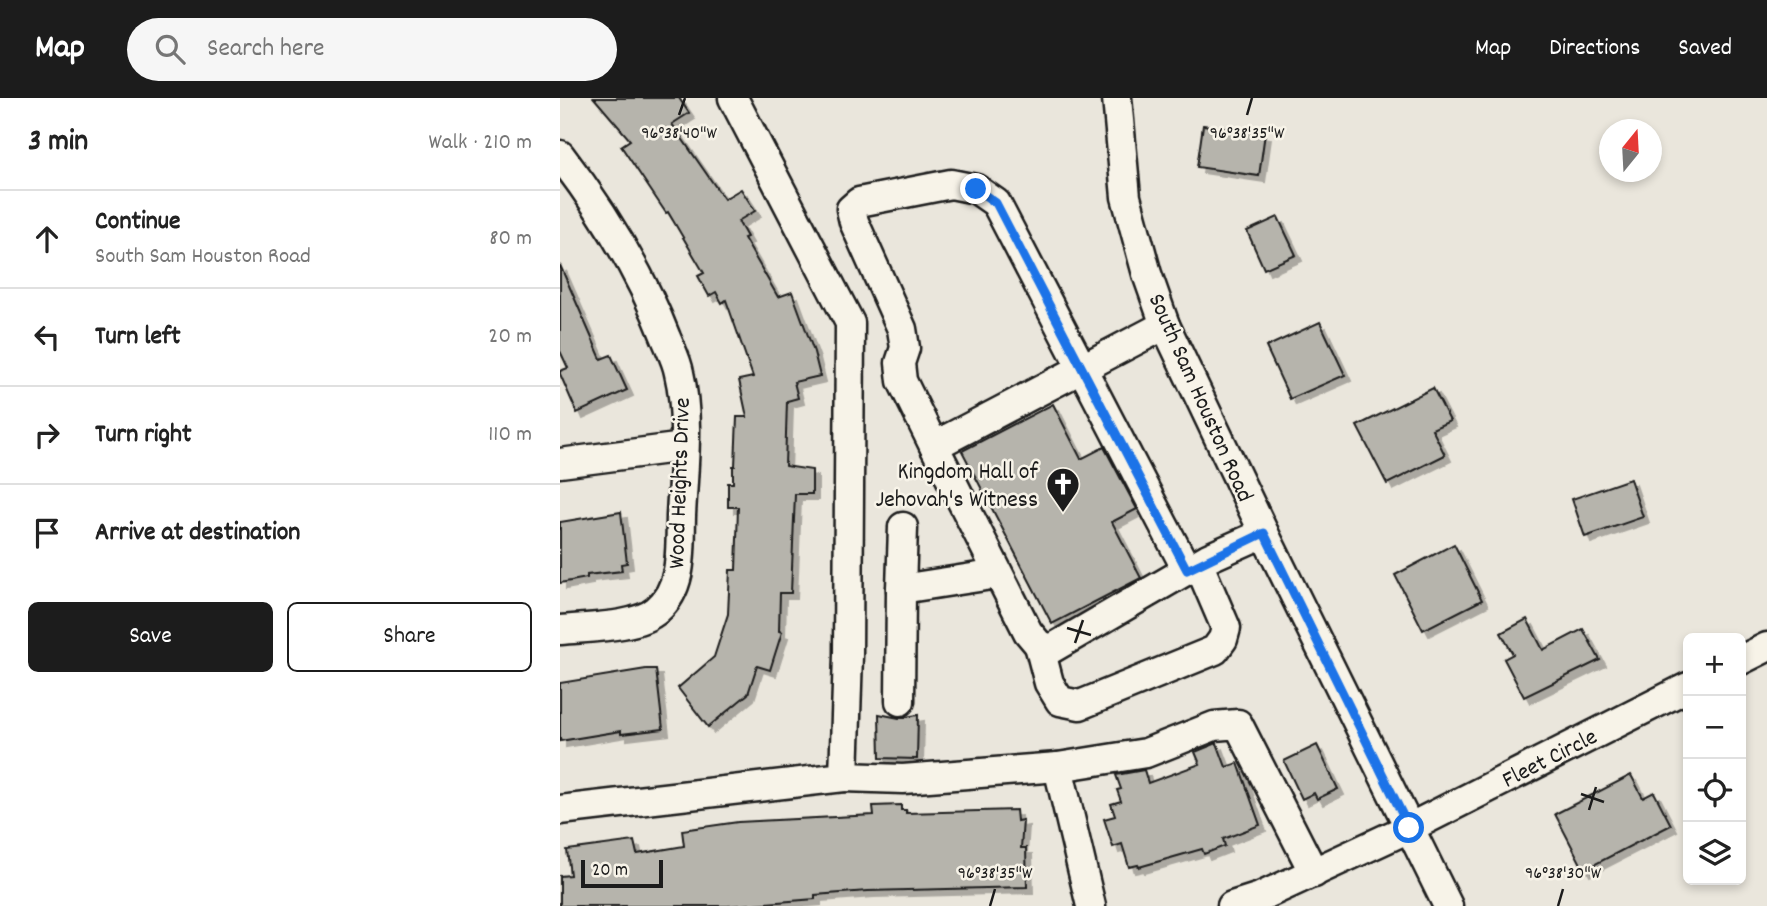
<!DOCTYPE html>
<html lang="en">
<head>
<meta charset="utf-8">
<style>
	:root { --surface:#fff; --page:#f6f6f6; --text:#222; --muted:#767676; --line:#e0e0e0; --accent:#1c1c1c }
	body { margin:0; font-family:Dekko,sans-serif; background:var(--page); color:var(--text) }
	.controls { position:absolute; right:21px; bottom:21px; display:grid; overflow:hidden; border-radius:10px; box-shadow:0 4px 10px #0003 }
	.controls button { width:63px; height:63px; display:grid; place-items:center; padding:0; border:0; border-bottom:2px solid var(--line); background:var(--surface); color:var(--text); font:35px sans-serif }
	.compass { position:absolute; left:1039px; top:21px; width:63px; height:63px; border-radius:50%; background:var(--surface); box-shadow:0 4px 10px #0003; rotate:18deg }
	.scale { position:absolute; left:21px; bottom:18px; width:82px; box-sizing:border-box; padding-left:7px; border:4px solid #1c1c1c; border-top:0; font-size:19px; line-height:24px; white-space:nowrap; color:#1c1c1c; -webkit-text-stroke:5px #f7f3e8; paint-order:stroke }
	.stop { position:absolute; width:21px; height:21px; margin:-16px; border:5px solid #1a73e8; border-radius:50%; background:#fff }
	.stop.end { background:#1a73e8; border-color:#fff; box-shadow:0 2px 7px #0008 }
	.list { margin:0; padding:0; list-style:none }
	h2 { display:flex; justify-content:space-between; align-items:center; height:91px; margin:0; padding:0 28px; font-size:30px }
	h2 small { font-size:23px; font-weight:400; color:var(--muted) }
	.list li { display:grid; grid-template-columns:46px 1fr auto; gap:21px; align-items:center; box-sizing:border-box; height:98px; padding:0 28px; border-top:2px solid var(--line) }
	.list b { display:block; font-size:26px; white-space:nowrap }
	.list p { margin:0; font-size:23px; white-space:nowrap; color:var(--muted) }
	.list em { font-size:23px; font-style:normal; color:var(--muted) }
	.actions { display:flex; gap:14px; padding:21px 28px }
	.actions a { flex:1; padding:16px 0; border:2px solid var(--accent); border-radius:10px; text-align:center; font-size:24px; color:var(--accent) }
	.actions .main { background:var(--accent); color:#fff }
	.icon { flex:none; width:38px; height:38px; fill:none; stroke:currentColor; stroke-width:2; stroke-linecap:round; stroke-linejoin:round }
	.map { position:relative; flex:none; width:1207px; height:808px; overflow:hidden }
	header { display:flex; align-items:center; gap:42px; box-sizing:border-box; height:98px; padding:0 35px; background:var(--accent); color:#fff }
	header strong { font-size:33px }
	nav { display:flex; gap:38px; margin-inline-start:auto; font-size:24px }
	.search { width:490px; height:63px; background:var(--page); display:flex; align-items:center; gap:18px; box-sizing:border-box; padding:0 24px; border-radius:38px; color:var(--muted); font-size:26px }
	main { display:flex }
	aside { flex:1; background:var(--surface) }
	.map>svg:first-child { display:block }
</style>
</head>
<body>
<header>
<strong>Map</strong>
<div class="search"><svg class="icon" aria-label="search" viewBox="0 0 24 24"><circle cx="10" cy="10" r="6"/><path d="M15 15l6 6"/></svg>Search here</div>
<nav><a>Map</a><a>Directions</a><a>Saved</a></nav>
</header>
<main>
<aside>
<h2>3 min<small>Walk · 210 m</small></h2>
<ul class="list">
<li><svg class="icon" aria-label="ahead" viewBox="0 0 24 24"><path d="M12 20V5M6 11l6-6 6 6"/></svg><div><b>Continue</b><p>South Sam Houston Road</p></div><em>80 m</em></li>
<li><svg class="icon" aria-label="left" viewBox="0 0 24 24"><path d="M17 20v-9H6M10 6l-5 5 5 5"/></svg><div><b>Turn left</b></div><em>20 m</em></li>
<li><svg class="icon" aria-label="right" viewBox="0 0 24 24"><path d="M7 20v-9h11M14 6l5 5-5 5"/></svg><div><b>Turn right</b></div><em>110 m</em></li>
<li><svg class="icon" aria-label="arrive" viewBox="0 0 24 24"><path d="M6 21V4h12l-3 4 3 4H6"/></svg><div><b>Arrive at destination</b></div></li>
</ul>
<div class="actions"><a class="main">Save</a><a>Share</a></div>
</aside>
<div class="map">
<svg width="1207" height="808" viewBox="0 0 1207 808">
	<defs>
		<filter id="shadow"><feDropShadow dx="6" dy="6" stdDeviation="0" flood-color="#0004"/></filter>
	</defs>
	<rect width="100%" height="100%" fill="#eae6dc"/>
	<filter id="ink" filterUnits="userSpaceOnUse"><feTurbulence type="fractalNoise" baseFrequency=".0143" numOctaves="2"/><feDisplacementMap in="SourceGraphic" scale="14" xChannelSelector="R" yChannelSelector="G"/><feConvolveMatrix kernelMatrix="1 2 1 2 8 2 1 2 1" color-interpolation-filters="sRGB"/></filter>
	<g filter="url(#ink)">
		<g fill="#b6b4ac" stroke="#1c1c1c" stroke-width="2" filter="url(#shadow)">
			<polygon points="34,0 119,0 129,15 112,26 164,101 181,91 195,113 178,123 187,139 184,140 218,199 232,194 254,254 260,278 234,284 238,300 227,303 225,368 252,372 252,396 235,396 231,495 220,495 219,533 222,534 210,572 197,568 188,596 148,629 118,590 154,559 168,516 170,472 176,472 178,409 168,409 168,385 173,385 173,368 175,368 177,319 187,319 179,282 193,279 166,202 162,205 156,194 149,198 138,178 144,175 108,114 106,115 61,48 70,42"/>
			<polygon points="643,27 705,35 699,78 637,69"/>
			<polygon points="718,119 736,157 704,171 687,133"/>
			<polygon points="0,167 41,261 51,257 67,292 17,315 0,276 0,273 8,270 0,253"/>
			<polygon points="760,224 785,277 730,301 706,249"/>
			<polygon points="873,290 890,323 872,331 885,357 827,386 797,328"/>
			<polygon points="493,306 521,361 544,349 577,411 552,424 581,480 492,526 402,353"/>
			<polygon points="1070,381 1083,419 1025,439 1012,401"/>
			<polygon points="61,414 67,465 61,466 62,473 27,477 27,480 0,485 0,424"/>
			<polygon points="894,446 922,502 863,532 835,477"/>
			<polygon points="967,521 983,552 1023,531 1040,562 964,599 944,561 953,556 941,535"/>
			<polygon points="86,571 96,571 103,631 61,636 61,633 0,643 0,585"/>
			<polygon points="319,616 339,620 358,617 357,661 320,660"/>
			<polygon points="657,645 666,669 678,665 700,727 663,741 665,748 644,756 642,751 579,769 578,767 569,769 562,746 553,749 544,721 555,718 551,706 561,703 557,692 561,691 556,677 584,672 588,685 640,666 635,654"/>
			<polygon points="757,647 778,691 757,701 754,695 742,701 724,663"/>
			<polygon points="1071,677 1083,700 1094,694 1111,727 1024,772 995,716"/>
			<polygon points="341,707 341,712 346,712 346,715 456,712 457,723 463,722 461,750 466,750 467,789 308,793 255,797 255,801 168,808 0,808 0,778 10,777 7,752 74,743 77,756 124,748 122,732 178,724 314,717 313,708"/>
		</g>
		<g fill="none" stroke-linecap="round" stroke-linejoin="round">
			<defs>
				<g id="minor">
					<polyline points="557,0 566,99 587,176 605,227 704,435 888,808"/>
					<path d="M0,57C43,113 81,175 106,240C111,252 117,263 119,275C130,321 123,371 121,418C120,450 124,489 97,512C77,530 27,529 0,532"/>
					<polyline points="605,227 374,348 468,534 479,547 491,551 648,460 704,435"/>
					<polyline points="374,348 342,283 340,265 345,250 342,231 294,124 291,111 299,104 391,86 416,91 436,105 627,472"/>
					<polyline points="0,365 124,349"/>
					<polyline points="343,429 341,491 438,476"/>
					<polyline points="479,547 489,585 500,603 520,607 655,552 663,541 666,530 639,467"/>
					<polyline points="1181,562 1207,549"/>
					<polyline points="340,603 341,491"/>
					<polyline points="498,669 531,808"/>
					<polyline points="284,679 343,681 498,669 586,655 654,628 678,626 754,775"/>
					<polyline points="0,712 284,679 288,557 290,225 173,0"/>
					<polyline points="672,808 700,799 849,730 1128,589"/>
				</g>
			</defs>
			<use href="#minor" stroke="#1c1c1c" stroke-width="33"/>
			<use href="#minor" stroke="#f7f3e8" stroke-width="28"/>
		</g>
	</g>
	<g fill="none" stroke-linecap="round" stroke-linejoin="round" filter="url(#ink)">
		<polyline stroke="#1a73e8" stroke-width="9" points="416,91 436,105 627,472 704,435 849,730"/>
	</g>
	<path fill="none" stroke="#1c1c1c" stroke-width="2.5" d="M119,17L125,0M687,17L692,0M507,530L531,537M515,545L523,522M1021,696L1044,704M1029,712L1036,689M430,808L435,791M998,808L1003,791"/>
	<defs>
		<symbol id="church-pin" viewBox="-11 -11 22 30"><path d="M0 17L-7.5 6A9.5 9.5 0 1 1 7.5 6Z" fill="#1c1c1c" stroke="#f7f3e8"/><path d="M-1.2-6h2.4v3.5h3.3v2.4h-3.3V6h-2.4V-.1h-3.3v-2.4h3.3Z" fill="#fff"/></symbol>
	</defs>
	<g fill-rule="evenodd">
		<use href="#church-pin" x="484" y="367" width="38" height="52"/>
	</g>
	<g text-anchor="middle" stroke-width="5" stroke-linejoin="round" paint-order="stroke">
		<g font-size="24" fill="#1c1c1c" stroke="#f7f3e8">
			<text transform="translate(642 299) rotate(66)" y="8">South Sam Houston Road</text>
			<text transform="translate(118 385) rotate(-88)" y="8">Wood Heights Drive</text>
			<text transform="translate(989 659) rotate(-27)" y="8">Fleet Circle</text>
		</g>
		<g font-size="24" fill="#1c1c1c" stroke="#f7f3e8" text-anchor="end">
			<text x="478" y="380">Kingdom Hall of<tspan x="478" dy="28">Jehovah's Witness</tspan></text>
		</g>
	</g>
	<g font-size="18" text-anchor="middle" fill="#1c1c1c" stroke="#f7f3e8" stroke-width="5" stroke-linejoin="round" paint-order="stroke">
		<text x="119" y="40">96°38'40"W</text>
		<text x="687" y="40">96°38'35"W</text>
		<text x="435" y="780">96°38'35"W</text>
		<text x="1003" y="780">96°38'30"W</text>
	</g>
</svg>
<div class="controls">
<button>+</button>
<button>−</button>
<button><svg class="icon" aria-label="locate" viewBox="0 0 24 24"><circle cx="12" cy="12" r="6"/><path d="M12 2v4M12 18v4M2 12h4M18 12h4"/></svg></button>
<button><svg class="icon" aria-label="layers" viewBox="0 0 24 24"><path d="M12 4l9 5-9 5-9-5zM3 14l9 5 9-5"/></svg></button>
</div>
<svg class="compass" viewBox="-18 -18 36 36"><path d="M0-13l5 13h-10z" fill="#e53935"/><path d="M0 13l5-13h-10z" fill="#767676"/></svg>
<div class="scale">20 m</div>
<div class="stop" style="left:849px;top:730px"></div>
<div class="stop end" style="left:416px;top:91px"></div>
</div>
</main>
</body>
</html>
